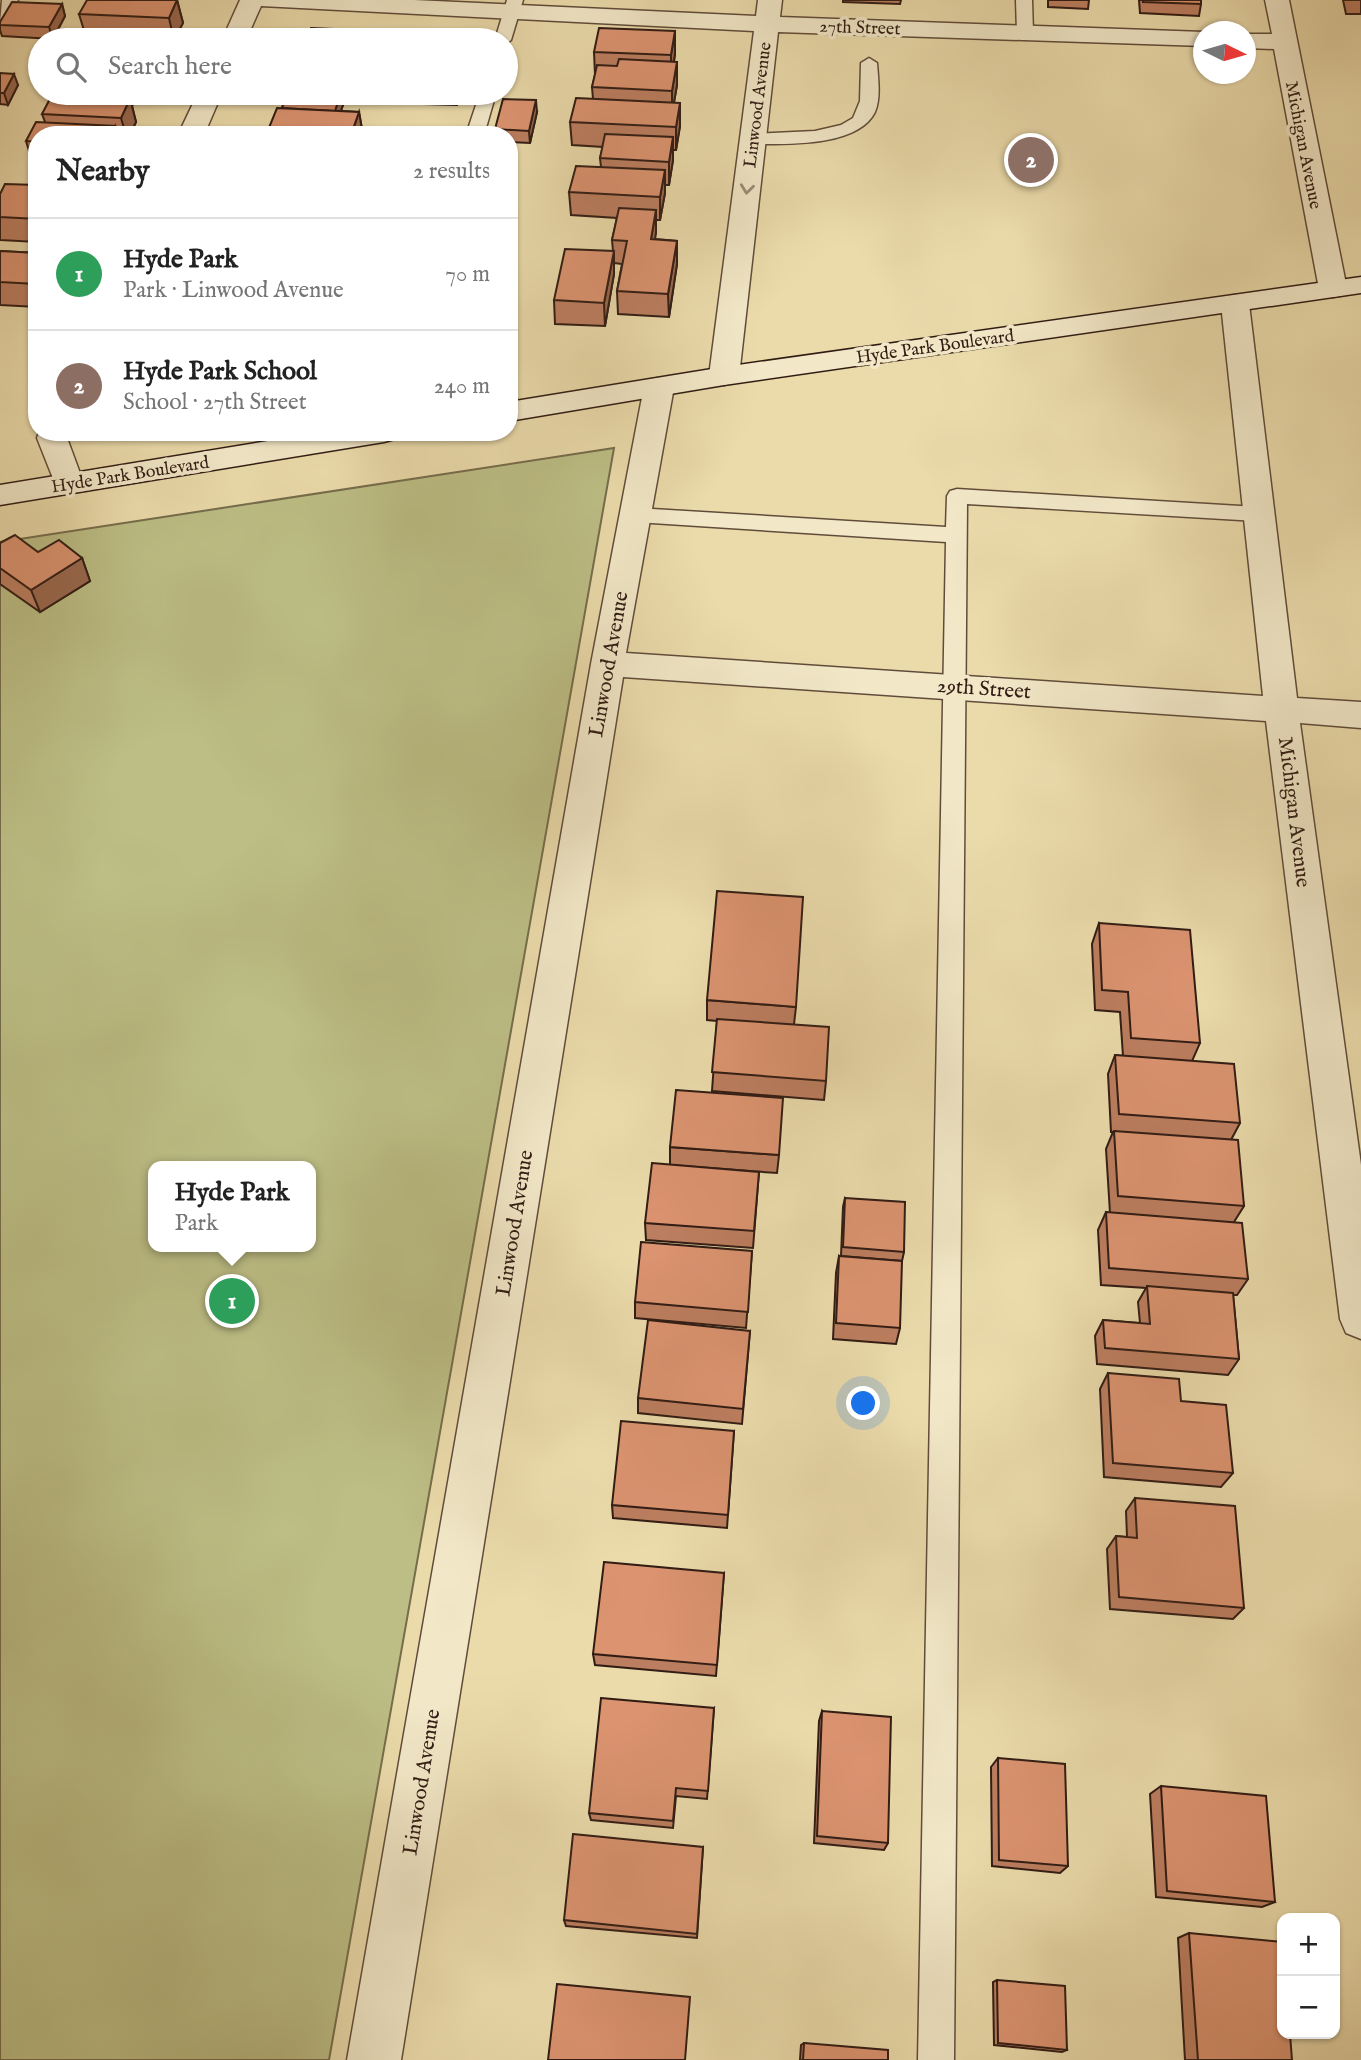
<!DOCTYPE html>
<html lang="en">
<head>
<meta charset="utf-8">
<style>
	:root { --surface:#fff; --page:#f6f6f6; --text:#222; --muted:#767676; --line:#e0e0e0; --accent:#8f2418 }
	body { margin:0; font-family:"IM FELL English",serif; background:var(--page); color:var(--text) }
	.controls { position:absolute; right:21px; bottom:21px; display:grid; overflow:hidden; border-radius:14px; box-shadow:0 2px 5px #0004 }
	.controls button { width:63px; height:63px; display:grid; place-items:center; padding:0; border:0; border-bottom:2px solid var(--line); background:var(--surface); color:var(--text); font:35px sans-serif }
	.compass { position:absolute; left:1193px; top:21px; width:63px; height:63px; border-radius:50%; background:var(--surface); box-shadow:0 2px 5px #0004; rotate:95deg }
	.you { position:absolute; left:864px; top:1404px; width:24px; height:24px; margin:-18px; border:5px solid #fff; border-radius:50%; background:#1a73e8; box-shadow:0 0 0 10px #1a73e833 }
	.badge { display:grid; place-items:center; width:46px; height:46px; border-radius:50%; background:var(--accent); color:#fff; font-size:23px; font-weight:700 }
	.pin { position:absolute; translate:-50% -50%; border:4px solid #fff; box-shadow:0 2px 7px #0006 }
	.popup { position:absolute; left:148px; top:1161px; width:168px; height:91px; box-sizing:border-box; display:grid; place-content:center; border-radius:14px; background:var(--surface); filter:drop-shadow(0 2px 5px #0005); font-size:23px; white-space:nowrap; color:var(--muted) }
	.popup b { font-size:26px; color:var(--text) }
	.popup::after { content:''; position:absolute; left:50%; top:100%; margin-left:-14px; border:14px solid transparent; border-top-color:var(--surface) }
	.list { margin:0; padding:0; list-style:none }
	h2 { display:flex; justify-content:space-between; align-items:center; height:91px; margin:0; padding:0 28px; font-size:30px }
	h2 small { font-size:23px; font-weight:400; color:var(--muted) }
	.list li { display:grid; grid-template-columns:46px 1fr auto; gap:21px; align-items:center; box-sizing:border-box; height:112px; padding:0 28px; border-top:2px solid var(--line) }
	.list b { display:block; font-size:26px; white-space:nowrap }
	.list p { margin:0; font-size:23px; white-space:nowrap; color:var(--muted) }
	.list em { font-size:23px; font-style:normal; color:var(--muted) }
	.icon { flex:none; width:38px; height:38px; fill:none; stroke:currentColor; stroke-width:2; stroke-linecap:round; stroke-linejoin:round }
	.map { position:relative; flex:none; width:1361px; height:2060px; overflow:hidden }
	.search { position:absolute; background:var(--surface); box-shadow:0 2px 5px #0004; left:28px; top:28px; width:490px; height:77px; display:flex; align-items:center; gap:18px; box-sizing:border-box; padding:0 24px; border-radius:38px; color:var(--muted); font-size:26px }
	.panel { position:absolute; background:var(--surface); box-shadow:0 2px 5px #0004; left:28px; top:126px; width:490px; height:315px; border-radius:28px }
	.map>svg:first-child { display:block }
</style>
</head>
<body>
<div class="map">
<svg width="1361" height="2060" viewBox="0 0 1361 2060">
	<rect width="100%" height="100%" fill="#ebdbab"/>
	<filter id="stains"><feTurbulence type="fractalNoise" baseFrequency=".00286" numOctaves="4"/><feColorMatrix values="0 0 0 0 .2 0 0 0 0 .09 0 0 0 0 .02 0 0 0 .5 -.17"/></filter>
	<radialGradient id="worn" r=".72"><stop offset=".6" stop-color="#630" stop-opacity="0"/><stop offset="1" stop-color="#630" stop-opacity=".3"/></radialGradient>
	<path fill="#bcbe85" stroke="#766d4c" stroke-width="2" fill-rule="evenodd" d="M614,448L329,2060H0V542ZM153,1166H311V1247H153Z"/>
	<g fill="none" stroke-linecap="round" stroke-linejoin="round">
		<defs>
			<g id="service">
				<polygon points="2,0 18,0 6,21 0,23"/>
				<polygon points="507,0 523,0 511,40 506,44 506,40 495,40"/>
				<polygon points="1016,0 1032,0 1033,33 1031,36 1025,38 1017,33"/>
				<path d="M869,58L877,63C878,78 881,98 875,112C858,147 786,144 753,144L744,139L753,134L815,131L841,125L853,118L860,101L861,63Z"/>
				<polygon points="480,93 496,93 484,135 466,135"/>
				<polygon points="957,489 1257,507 1264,509 1268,514 1264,519 1257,521 967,504 954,2060 918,2060 946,542 636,522 629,520 625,515 629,510 636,508 946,527 947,496 950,491"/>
			</g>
			<g id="minor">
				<polygon points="240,0 414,0 756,16 758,0 782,0 780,17 1204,32 1204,46 778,32 739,376 734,382 724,385 714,382 709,376 754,31 261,6 246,40 222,40"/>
				<polygon points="1265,0 1289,0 1347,289 1343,295 1333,297 1323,295 1319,289 1274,49 1246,48 1246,34 1272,34"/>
				<polygon points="198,93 222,93 204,135 178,135"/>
				<polygon points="1235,295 1245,298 1249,304 1297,698 1361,702 1361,728 1300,723 1361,1165 1361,1339 1346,1333 1340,1319 1266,721 623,677 401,2060 347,2060 591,664 644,387 649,380 659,378 669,380 674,387 626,653 1263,696 1221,304 1225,298"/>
				<polygon points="39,432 69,432 67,438 84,484 80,491 69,494 58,491 37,438"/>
			</g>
			<g id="secondary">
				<polygon points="1361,277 1361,293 724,385 509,421 509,402 724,367"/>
				<polygon points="323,432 399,432 395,439 384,442 0,505 0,485"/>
			</g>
		</defs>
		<use href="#service" stroke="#604c3a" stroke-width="3"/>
		<use href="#minor" stroke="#604c3a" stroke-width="3"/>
		<use href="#secondary" stroke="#311c14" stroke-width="3"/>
		<use href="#service" fill="#f2e8c8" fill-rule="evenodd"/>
		<use href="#minor" fill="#f2e8c8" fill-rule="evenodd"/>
		<use href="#secondary" fill="#f2e8c8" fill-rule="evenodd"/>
	</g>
	<g fill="#bc7e60" stroke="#311c14" stroke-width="2">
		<polygon points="177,0 183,23 174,40 100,40 102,38 86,37 79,14"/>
		<polygon points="843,0 901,0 900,4 843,2"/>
		<polygon points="1048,0 1089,0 1088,9 1048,7"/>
		<polygon points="1139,0 1201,0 1201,4 1199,16 1140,13"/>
		<polygon points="1343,0 1361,0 1361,14 1346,14"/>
		<polygon points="62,4 65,16 53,39 2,36 0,30 0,22"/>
		<polygon points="675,31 675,54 674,62 677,85 674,102 680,126 676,150 673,150 673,160 669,185 665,185 665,193 660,220 656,220 655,239 677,241 677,264 669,317 618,314 617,291 622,264 614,263 614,274 605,326 555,324 554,300 613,251 612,240 617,218 571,215 569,192 601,167 600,158 603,147 572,145 570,122 593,99 592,87 595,75 594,52"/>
		<polygon points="0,73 18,85 8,105 0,104"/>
		<polygon points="49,93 138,93 132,106 136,122 130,135 37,135 37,164 33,164 26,141 45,122 42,114 51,98"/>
		<polygon points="287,93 371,93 368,102 342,100 343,105 341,111 359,112 363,135 266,135 282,108"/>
		<polygon points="423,93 460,93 457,105 424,104"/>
		<polygon points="537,112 530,143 509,142 509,135 496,135 495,129"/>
		<polygon points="37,179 37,242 0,240 0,194 34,185"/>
		<polygon points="0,251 37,253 37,307 0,305"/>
		<polygon points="0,543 38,552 82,558 90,581 40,612 0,584"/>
		<polygon points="1099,923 1200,1043 1192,1061 1240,1123 1231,1140 1244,1206 1234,1222 1248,1279 1237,1295 1233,1295 1239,1359 1228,1375 1097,1364 1095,1336 1103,1320 1140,1323 1138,1302 1146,1288 1101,1285 1098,1230 1106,1212 1110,1213 1106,1149 1113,1132 1111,1132 1108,1074 1115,1055 1123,1056 1120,1012 1095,1010 1092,944"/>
		<polygon points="707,1000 796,1007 794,1024 826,1081 824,1100 712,1091 717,1021 707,1020"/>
		<polygon points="670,1147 779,1155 777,1173 670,1165"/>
		<polygon points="759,1172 753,1248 646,1240 645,1223"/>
		<polygon points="845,1198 904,1252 902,1261 841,1256 843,1207"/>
		<polygon points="752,1251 746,1328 635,1318 635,1302"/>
		<polygon points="839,1256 900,1328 896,1344 833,1339 836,1273"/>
		<polygon points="750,1331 742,1424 638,1413 638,1398"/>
		<polygon points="1108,1373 1181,1401 1233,1473 1221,1487 1104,1477 1100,1389"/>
		<polygon points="734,1431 727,1528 613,1518 612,1505"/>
		<polygon points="1135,1498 1244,1608 1233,1619 1110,1609 1107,1549 1116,1536 1127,1537 1126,1511"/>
		<polygon points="724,1573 716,1676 595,1665 593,1654"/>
		<polygon points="714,1708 707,1799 676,1796 673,1828 591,1820 589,1813"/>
		<polygon points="822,1711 888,1843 884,1850 814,1843 819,1721"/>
		<polygon points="998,1758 1068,1866 1060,1873 992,1866 991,1767"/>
		<polygon points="1161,1786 1275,1902 1262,1907 1156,1897 1150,1794"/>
		<polygon points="703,1847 697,1938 566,1926 564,1920"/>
		<polygon points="1189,1933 1292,2060 1185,2060 1178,1938"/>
		<polygon points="997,1980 1067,2050 1062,2052 994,2045 993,1982"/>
		<polygon points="804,2043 888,2060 800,2060 801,2045"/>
	</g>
	<g fill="#99674e" stroke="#311c14" stroke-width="2">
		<polygon points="177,0 183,23 174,40 169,18"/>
		<polygon points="62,4 65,16 53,39 49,27"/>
		<polygon points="675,31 675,54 671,78 671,55"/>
		<polygon points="677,62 677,85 672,114 672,91"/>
		<polygon points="14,74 18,85 8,105 4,93"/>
		<polygon points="122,93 138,93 132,106 136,122 130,135 126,135 121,118 126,107"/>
		<polygon points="341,93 343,105 335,127 333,115"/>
		<polygon points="367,93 371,93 368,102"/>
		<polygon points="456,93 460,93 457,105"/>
		<polygon points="536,100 537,112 530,143 529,131"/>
		<polygon points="680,103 680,126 676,150 676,127"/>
		<polygon points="359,112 363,135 351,135"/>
		<polygon points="115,126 117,135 110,135"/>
		<polygon points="673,137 673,160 669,185 669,162"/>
		<polygon points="665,170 665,193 660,220 660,197"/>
		<polygon points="656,210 656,233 651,262 651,239"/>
		<polygon points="677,241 677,264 669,317 668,294"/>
		<polygon points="614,251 614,274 605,326 604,303"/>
		<polygon points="82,558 90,581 40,612 31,590"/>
	</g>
	<g fill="#db9370" stroke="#311c14" stroke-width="2">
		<polygon points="87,0 177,0 169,18 79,14"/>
		<polygon points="1143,0 1201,0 1201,4 1143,2"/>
		<polygon points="12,2 62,4 49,27 0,25 0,22"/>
		<polygon points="311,28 378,31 374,40 307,40"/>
		<polygon points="599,28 675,31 671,55 594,52"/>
		<polygon points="104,33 162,35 160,40 100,40"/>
		<polygon points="619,59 677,62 672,91 592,87 597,65 617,66"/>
		<polygon points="0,73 14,74 4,93 0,93"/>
		<polygon points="288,93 341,93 335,111 282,108"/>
		<polygon points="52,95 130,99 121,118 42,114"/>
		<polygon points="576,98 680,103 676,127 570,122"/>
		<polygon points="503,99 536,100 529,131 495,129"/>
		<polygon points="277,108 359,112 351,135 266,135"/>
		<polygon points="36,122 115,126 110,135 37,135 37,142 26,141"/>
		<polygon points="403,133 438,135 403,135"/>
		<polygon points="605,134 673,137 669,162 600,158"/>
		<polygon points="576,166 665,170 660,197 569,192"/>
		<polygon points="5,184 37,185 37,219 0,217 0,194"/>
		<polygon points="619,208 656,210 651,239 677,241 668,294 617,291 627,241 612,240"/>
		<polygon points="565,249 614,251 604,303 554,300"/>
		<polygon points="0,251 37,253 37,282 36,284 0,282"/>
		<polygon points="15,535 38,552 59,540 82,558 31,590 0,568 0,543"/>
		<polygon points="717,891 803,897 796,1007 707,1000"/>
		<polygon points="1099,923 1190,930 1200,1043 1131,1038 1128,992 1102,990"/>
		<polygon points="717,1019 829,1027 826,1081 712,1072"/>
		<polygon points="1115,1055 1234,1064 1240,1123 1119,1114"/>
		<polygon points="676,1090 783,1098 779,1155 670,1147"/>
		<polygon points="1114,1131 1238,1140 1244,1206 1118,1196"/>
		<polygon points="652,1163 759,1172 754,1231 645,1223"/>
		<polygon points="845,1198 905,1202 904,1252 843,1247"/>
		<polygon points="1106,1212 1242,1223 1248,1279 1109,1268"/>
		<polygon points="641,1242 752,1251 748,1312 635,1302"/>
		<polygon points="839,1256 902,1261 900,1328 836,1323"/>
		<polygon points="1147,1286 1233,1293 1239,1359 1105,1348 1103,1320 1150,1324"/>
		<polygon points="648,1320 750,1331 743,1409 638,1398"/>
		<polygon points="1108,1373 1179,1379 1181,1401 1226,1405 1233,1473 1113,1463"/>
		<polygon points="621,1421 734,1431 728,1515 612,1505"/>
		<polygon points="1135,1498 1235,1506 1244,1608 1119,1597 1116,1536 1137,1538"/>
		<polygon points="604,1562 724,1573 717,1665 593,1654"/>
		<polygon points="601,1698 714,1708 708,1791 676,1788 673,1821 589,1813"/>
		<polygon points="822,1711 891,1717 888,1843 817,1836"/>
		<polygon points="998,1758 1065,1764 1068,1866 999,1860"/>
		<polygon points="1161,1786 1266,1796 1275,1902 1167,1891"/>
		<polygon points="573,1834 703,1847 697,1934 564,1920"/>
		<polygon points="1189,1933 1282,1942 1282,2034 1290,2034 1292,2060 1198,2060"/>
		<polygon points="997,1980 1065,1986 1067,2050 998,2043"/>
		<polygon points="557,1984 690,1997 685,2060 548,2060"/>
		<polygon points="804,2043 888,2050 888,2060 803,2060"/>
	</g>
	<defs><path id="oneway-chevron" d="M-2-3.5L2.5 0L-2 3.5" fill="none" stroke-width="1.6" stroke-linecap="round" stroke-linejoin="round" transform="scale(1.75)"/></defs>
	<use stroke="#9b8c77" href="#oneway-chevron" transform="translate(747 189) rotate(97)"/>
	<g text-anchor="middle" stroke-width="7" stroke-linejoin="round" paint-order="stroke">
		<g font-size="18" fill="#311c14" stroke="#f2e8c8">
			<text transform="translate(860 27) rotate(2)" y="6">27th Street</text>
			<text transform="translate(757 105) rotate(-83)" y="6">Linwood Avenue</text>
			<text transform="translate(1304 145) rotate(79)" y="6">Michigan Avenue</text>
			<text transform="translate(935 346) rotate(-8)" y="6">Hyde Park Boulevard</text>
			<text transform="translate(130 474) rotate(-9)" y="6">Hyde Park Boulevard</text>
		</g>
		<g font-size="21" fill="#311c14" stroke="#f2e8c8">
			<text transform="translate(608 664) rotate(-80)" y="7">Linwood Avenue</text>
			<text transform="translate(984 688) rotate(4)" y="7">29th Street</text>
			<text transform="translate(1295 812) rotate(83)" y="7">Michigan Avenue</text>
			<text transform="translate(514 1223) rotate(-81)" y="7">Linwood Avenue</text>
			<text transform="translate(421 1782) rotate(-81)" y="7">Linwood Avenue</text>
		</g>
	</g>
	<rect width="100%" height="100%" filter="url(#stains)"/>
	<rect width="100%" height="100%" fill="url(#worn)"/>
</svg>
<div class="controls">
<button>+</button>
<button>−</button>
</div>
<svg class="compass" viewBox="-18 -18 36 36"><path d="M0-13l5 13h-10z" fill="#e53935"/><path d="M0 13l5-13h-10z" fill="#767676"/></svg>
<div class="you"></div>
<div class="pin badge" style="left:232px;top:1301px;background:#2e9e5b">1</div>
<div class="popup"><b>Hyde Park</b>Park</div>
<div class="pin badge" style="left:1031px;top:160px;background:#8d6e63">2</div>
<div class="search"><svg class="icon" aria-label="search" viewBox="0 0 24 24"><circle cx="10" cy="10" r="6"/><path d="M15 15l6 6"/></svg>Search here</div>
<section class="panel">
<h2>Nearby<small>2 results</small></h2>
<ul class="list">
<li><span class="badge" style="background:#2e9e5b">1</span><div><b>Hyde Park</b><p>Park · Linwood Avenue</p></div><em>70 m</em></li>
<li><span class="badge" style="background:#8d6e63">2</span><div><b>Hyde Park School</b><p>School · 27th Street</p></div><em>240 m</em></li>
</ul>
</section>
</div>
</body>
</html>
